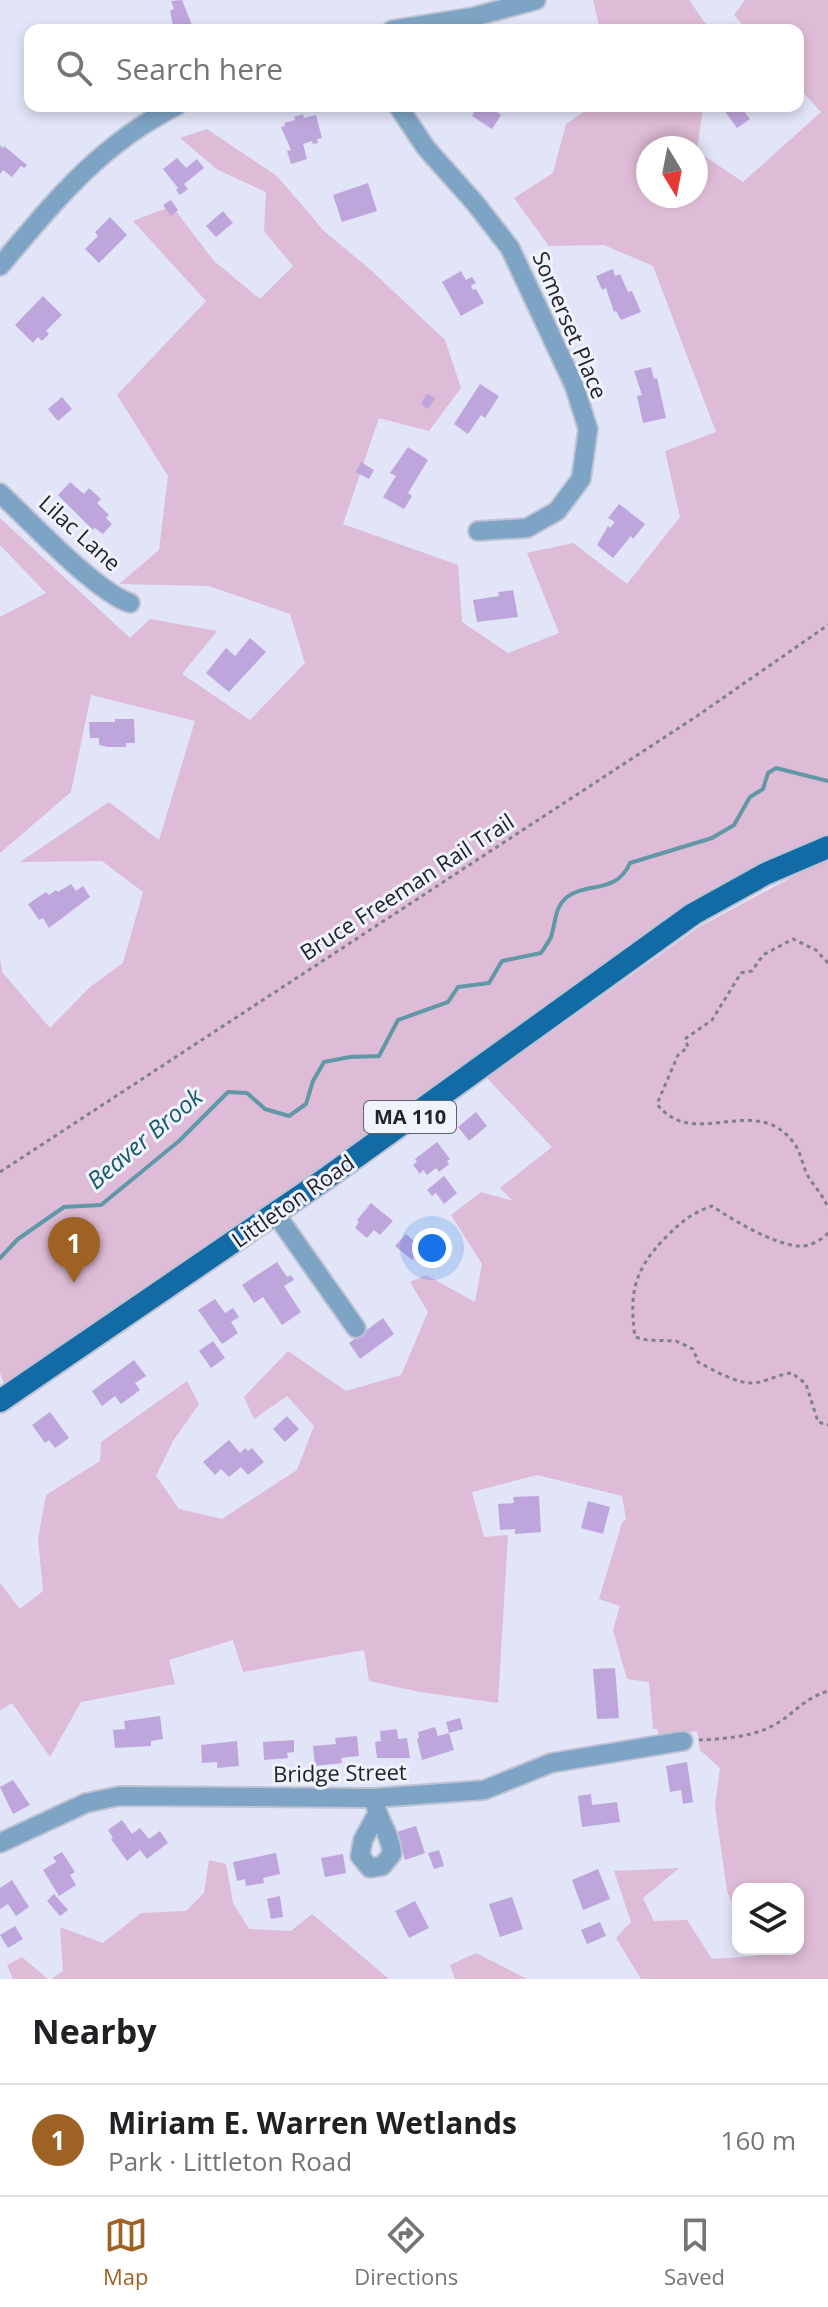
<!DOCTYPE html>
<html lang="en">
<head>
<meta charset="utf-8">
<style>
	:root { --surface:#fff; --page:#f2f2f2; --text:#202124; --muted:#757577; --line:#e0e0e0; --accent:#9e6224 }
	body { margin:0; font-family:"Open Sans",sans-serif; background:var(--page); color:var(--text) }
	.controls { position:absolute; right:24px; bottom:24px; display:grid; overflow:hidden; border-radius:16px; box-shadow:0 4px 12px #0003 }
	.controls button { width:72px; height:72px; display:grid; place-items:center; padding:0; border:0; border-bottom:2px solid var(--line); background:var(--surface); color:var(--text); font:40px sans-serif }
	.compass { position:absolute; left:636px; top:136px; width:72px; height:72px; border-radius:50%; background:var(--surface); box-shadow:0 4px 12px #0003; rotate:170deg }
	.you { position:absolute; left:432px; top:1248px; width:28px; height:28px; margin:-20px; border:6px solid #fff; border-radius:50%; background:#1a73e8; box-shadow:0 0 0 12px #1a73e833 }
	.badge { display:grid; place-items:center; width:52px; height:52px; border-radius:50%; background:var(--accent); color:#fff; font-size:26px; font-weight:700 }
	.pin { position:absolute; translate:-50% -66px; filter:drop-shadow(0 2px 4px #0008) }
	.pin::after { content:''; position:absolute; top:42px; width:28px; height:24px; background:inherit; clip-path:polygon(0 0,100% 0,50% 100%) }
	.list { margin:0; padding:0; list-style:none }
	h2 { display:flex; justify-content:space-between; align-items:center; height:104px; margin:0; padding:0 32px; font-size:34px }
	h2 small { font-size:26px; font-weight:400; color:var(--muted) }
	.list li { display:grid; grid-template-columns:52px 1fr auto; gap:24px; align-items:center; box-sizing:border-box; height:112px; padding:0 32px; border-top:2px solid var(--line) }
	.list b { display:block; font-size:30px; white-space:nowrap }
	.list p { margin:0; font-size:26px; white-space:nowrap; color:var(--muted) }
	.list em { font-size:26px; font-style:normal; color:var(--muted) }
	.icon { flex:none; width:44px; height:44px; fill:none; stroke:currentColor; stroke-width:2; stroke-linecap:round; stroke-linejoin:round }
	.map { position:relative; flex:none; width:828px; height:1979px; overflow:hidden }
	.search { position:absolute; background:var(--surface); box-shadow:0 4px 12px #0003; left:24px; right:24px; top:24px; height:88px; display:flex; align-items:center; gap:20px; box-sizing:border-box; padding:0 28px; border-radius:16px; color:var(--muted); font-size:30px }
	.sheet { height:216px; background:var(--surface) }
	nav { display:flex; justify-content:space-around; align-items:center; box-sizing:border-box; height:112px; border-top:2px solid var(--line); background:var(--surface); font-size:22px; color:var(--muted) }
	nav a { display:grid; justify-items:center; gap:4px }
	nav .on { color:var(--accent) }
	.map>svg:first-child { display:block }
</style>
</head>
<body>
<div class="map">
<svg width="828" height="1979" viewBox="0 0 828 1979">
	<rect width="100%" height="100%" fill="#e1e5f7"/>
	<g fill="#debbd6" fill-rule="evenodd">
		<polygon points="593,0 689,0 710,30 600,30"/>
		<path d="M745,0H828V847L765,874L19,1388L13,1378L4,1384L0,1373V957L2,972L50,1028L90,987L123,963L143,892L102,861L20,862L109,802L159,840L195,721L91,695L71,792L0,853V617L46,593L0,545V518L130,638L150,619L217,631L182,674L250,720L305,663L290,614L209,586L119,584L159,550L168,476L117,395L206,301L133,221L172,206L214,261L260,299L293,266L264,231L266,192L218,170L180,138L207,129L277,176L324,231L373,272L445,340L461,388L429,431L379,418L343,524L458,565L462,622L508,653L559,633L527,553L573,543L627,584L680,517L665,451L716,432L653,266L604,245L549,246L514,198L553,173L566,124L592,106H703L697,151L743,182L821,112L798,87V30H747L734,15ZM648,148H696V196H648Z"/>
		<polygon points="828,861 828,1979 641,1979 616,1938 631,1922 614,1871 679,1868 643,1898 654,1921 687,1920 712,1959 755,1956 753,1949 798,1949 798,1889 738,1889 738,1916 727,1891 715,1806 720,1768 700,1750 697,1731 659,1737 657,1729 653,1729 649,1682 627,1679 613,1630 620,1606 599,1599 622,1523 626,1519 622,1496 537,1475 472,1492 484,1537 508,1535 498,1703 420,1692 369,1681 364,1650 243,1672 233,1640 169,1660 175,1684 81,1702 50,1757 12,1703 0,1710 0,1583 20,1609 43,1591 38,1539 46,1495 100,1461 101,1442 187,1381 199,1404 173,1441 156,1476 179,1509 222,1519 297,1470 314,1426 287,1396 254,1419 244,1397 288,1351 346,1391 401,1375 428,1312 410,1282 426,1275 475,1302 482,1264 451,1215 481,1192 513,1201 500,1188 552,1147 487,1078 699,927 807,869"/>
		<polygon points="209,1860 226,1864 233,1903 249,1929 291,1931 312,1914 389,1979 51,1979 63,1971 60,1927 103,1943 141,1913 186,1911 204,1893"/>
		<polygon points="476,1953 527,1979 455,1979 450,1965"/>
		<polygon points="22,1957 48,1979 13,1979 7,1965"/>
	</g>
	<g fill="none" stroke-linecap="round" stroke-linejoin="round">
		<path stroke="#6098a7" stroke-width="4" d="M0,1258L18,1239L64,1207L101,1205L179,1141L228,1092L247,1093L265,1109L289,1116L306,1104L313,1081L324,1062L350,1057L379,1056L398,1020L448,1002L458,987L489,983L502,961L541,953C544,948 548,943 551,937C556,922 554,908 567,897C586,882 617,894 630,863L712,838L734,825L750,797L763,789L768,773L776,768L828,781"/>
	</g>
	<g fill="#bea6dd">
		<polygon points="182,0 194,30 174,30 170,11 174,9 171,1"/>
		<polygon points="478,106 498,106 495,111 501,115 492,129 472,116"/>
		<polygon points="721,106 740,106 750,119 737,128"/>
		<polygon points="303,114 304,118 316,115 322,138 317,139 318,143 313,144 312,141 303,144 307,159 291,164 287,151 291,150 281,127 285,126 284,123 295,120 294,117"/>
		<polygon points="0,145 3,148 4,146 27,165 24,168 21,166 12,177 3,170 0,174"/>
		<polygon points="177,158 186,168 197,159 204,168 184,184 188,189 180,195 176,190 178,188 163,169"/>
		<polygon points="368,183 377,211 342,222 333,195"/>
		<polygon points="171,200 178,210 171,216 163,205"/>
		<polygon points="223,211 233,223 216,237 206,226"/>
		<polygon points="110,217 127,235 99,263 85,249 98,236 95,232"/>
		<polygon points="613,269 615,276 620,274 628,292 632,291 641,312 621,320 616,311 614,312 606,288 602,290 596,276"/>
		<polygon points="461,271 466,280 472,277 476,283 471,286 473,290 476,289 484,303 461,316 442,282"/>
		<polygon points="43,296 62,315 46,331 49,334 42,341 38,337 33,343 15,325"/>
		<polygon points="651,367 654,379 657,378 666,418 643,423 637,396 642,395 634,371"/>
		<polygon points="480,384 499,396 485,418 481,415 468,434 454,424"/>
		<polygon points="427,394 435,398 428,409 421,404"/>
		<polygon points="62,397 72,409 58,421 48,409"/>
		<polygon points="408,447 428,460 408,493 412,496 404,509 383,497 396,476 390,473"/>
		<polygon points="361,462 374,470 369,479 356,472"/>
		<polygon points="70,482 84,494 89,488 101,499 97,503 109,515 106,518 112,524 103,534 95,528 93,530 58,495"/>
		<polygon points="619,504 645,524 633,539 631,536 613,558 597,545 608,526 610,528 615,522 608,518"/>
		<polygon points="513,590 518,617 477,622 473,600 499,596 498,592"/>
		<polygon points="250,638 266,652 229,692 206,673 226,648 235,656"/>
		<polygon points="115,719 134,719 135,743 126,743 126,747 108,747 99,745 99,738 90,738 89,722 115,722"/>
		<polygon points="71,884 76,891 83,886 90,897 49,928 43,918 39,920 28,904 46,892 49,895 56,890 58,892"/>
		<polygon points="476,1112 487,1126 469,1141 458,1127"/>
		<polygon points="437,1142 450,1159 447,1161 449,1164 439,1172 436,1168 427,1175 423,1170 420,1174 413,1165 417,1162 415,1159"/>
		<polygon points="444,1176 457,1193 444,1204 436,1193 432,1196 427,1190"/>
		<polygon points="371,1203 393,1221 380,1235 374,1230 367,1238 355,1228 359,1222 357,1220"/>
		<polygon points="406,1234 422,1248 412,1260 395,1246"/>
		<polygon points="436,1248 448,1259 443,1265 431,1253"/>
		<polygon points="277,1262 287,1277 291,1275 294,1280 284,1286 301,1312 282,1325 263,1297 254,1303 242,1285"/>
		<polygon points="215,1299 225,1313 233,1308 239,1317 231,1322 238,1333 222,1344 198,1310"/>
		<polygon points="383,1318 394,1334 360,1359 349,1343"/>
		<polygon points="213,1341 225,1358 211,1368 199,1351"/>
		<polygon points="134,1360 146,1376 135,1383 140,1390 121,1404 115,1396 102,1406 92,1391"/>
		<polygon points="50,1412 69,1438 55,1448 49,1440 45,1443 32,1425"/>
		<polygon points="287,1416 299,1429 285,1442 273,1429"/>
		<polygon points="229,1440 240,1453 245,1448 248,1451 252,1448 264,1462 248,1475 241,1467 229,1477 221,1469 215,1475 203,1462"/>
		<polygon points="539,1496 541,1532 515,1534 515,1529 500,1530 498,1504 514,1503 513,1497"/>
		<polygon points="588,1501 610,1507 603,1534 581,1528"/>
		<polygon points="615,1668 619,1718 597,1719 593,1669"/>
		<polygon points="160,1716 163,1739 151,1741 151,1746 115,1748 113,1730 125,1729 124,1721"/>
		<polygon points="460,1718 463,1729 449,1733 446,1722"/>
		<polygon points="435,1727 438,1736 449,1733 454,1750 422,1760 417,1739 419,1738 418,1732"/>
		<polygon points="397,1729 398,1739 407,1738 410,1758 377,1758 375,1742 381,1741 380,1731"/>
		<polygon points="357,1736 359,1756 341,1758 342,1763 315,1766 313,1746 336,1744 335,1738"/>
		<polygon points="294,1740 294,1752 287,1753 288,1758 264,1760 263,1742"/>
		<polygon points="237,1741 239,1766 217,1768 217,1762 202,1763 201,1745"/>
		<polygon points="687,1762 693,1802 683,1804 681,1790 670,1792 666,1766"/>
		<polygon points="13,1780 30,1805 13,1814 0,1787"/>
		<polygon points="591,1794 592,1805 617,1802 620,1822 582,1827 578,1796"/>
		<polygon points="122,1820 132,1834 140,1828 149,1839 160,1831 168,1843 147,1859 140,1850 127,1861 111,1839 113,1838 108,1830"/>
		<polygon points="416,1826 425,1853 405,1860 397,1832"/>
		<polygon points="439,1850 444,1866 434,1869 428,1853"/>
		<polygon points="62,1852 75,1872 70,1875 76,1885 59,1896 43,1870 56,1862 53,1857"/>
		<polygon points="276,1853 280,1874 263,1878 264,1883 246,1886 245,1879 237,1881 233,1862"/>
		<polygon points="343,1854 346,1873 325,1877 321,1858"/>
		<polygon points="598,1869 610,1899 583,1910 572,1880"/>
		<polygon points="12,1880 29,1907 16,1916 8,1904 0,1909 0,1888"/>
		<polygon points="54,1894 68,1910 60,1916 47,1901"/>
		<polygon points="280,1896 283,1917 271,1919 267,1899"/>
		<polygon points="512,1897 523,1929 500,1937 489,1904"/>
		<polygon points="415,1901 429,1928 409,1938 395,1911"/>
		<polygon points="600,1922 606,1936 587,1944 581,1930"/>
		<polygon points="15,1926 23,1939 8,1948 0,1935"/>
	</g>
	<g fill="none" stroke-linecap="round" stroke-linejoin="round">
		<defs>
			<g id="minor">
				<polyline points="392,30 473,17 536,0"/>
				<polyline points="398,106 426,148 475,203 510,248 574,385 588,429 581,479 557,511 527,528 478,531"/>
				<path d="M0,266C54,202 99,145 176,106"/>
				<path d="M0,493C30,521 96,592 130,603"/>
				<polyline points="275,1213 356,1328"/>
				<path d="M374,1798C376,1819 391,1833 392,1854L382,1866L370,1868L360,1856L363,1840L376,1816"/>
				<polyline points="0,1843 86,1803 119,1796 374,1798 484,1790 551,1763 683,1741"/>
			</g>
			<polyline id="major" points="0,1401 328,1177 693,914 765,874 828,847"/>
		</defs>
		<use href="#minor" stroke="#bfc2d2" stroke-width="22"/>
		<use href="#major" stroke="#bfc2d2" stroke-width="26"/>
		<g stroke="#7e818d" stroke-width="3" stroke-dasharray="4 4" stroke-linecap="butt">
			<path d="M828,963L816,950L793,939L763,955L752,971L741,973L712,1020L685,1039L688,1047L678,1055L657,1104C694,1152 755,1091 794,1143C800,1151 802,1162 806,1172C812,1186 824,1194 828,1209"/>
			<polyline points="0,1172 697,716 828,625"/>
			<path d="M828,1233C822,1240 809,1247 800,1246C774,1245 733,1220 712,1206C691,1213 680,1223 665,1238C634,1270 629,1293 635,1337L647,1340L676,1341L693,1349L698,1362C713,1370 737,1384 754,1383C765,1382 779,1374 792,1373L806,1384L818,1422L828,1425"/>
			<path d="M699,1740C723,1739 753,1737 774,1725C796,1713 801,1700 828,1691"/>
		</g>
		<use href="#minor" stroke="#7ea4c5" stroke-width="18"/>
		<use href="#major" stroke="#126ba5" stroke-width="22"/>
	</g>
	<g text-anchor="middle" stroke-width="6" stroke-linejoin="round" paint-order="stroke">
		<rect fill="#f0f3fd" stroke="#606269" stroke-width="2" x="364" y="1101" width="92" height="32" rx="6"/>
		<g font-size="20" font-weight="bold" fill="#22242a">
			<text x="410" y="1124">MA 110</text>
		</g>
		<g font-size="22" fill="#22242a" stroke="#f0f3fd">
			<text transform="translate(570 325) rotate(67)" y="8">Somerset Place</text>
			<text transform="translate(80 533) rotate(42)" y="8">Lilac Lane</text>
			<text transform="translate(407 887) rotate(-33)" y="8">Bruce Freeman Rail Trail</text>
			<text transform="translate(293 1201) rotate(-35)" y="8">Littleton Road</text>
			<text transform="translate(340 1773) rotate(-1)" y="8">Bridge Street</text>
		</g>
		<g font-size="24" font-style="italic" fill="#185967" stroke="#f0f3fd">
			<text transform="translate(145 1139) rotate(-40)" y="8">Beaver Brook</text>
		</g>
	</g>
</svg>
<div class="controls">
<button><svg class="icon" aria-label="layers" viewBox="0 0 24 24"><path d="M12 4l9 5-9 5-9-5zM3 14l9 5 9-5"/></svg></button>
</div>
<svg class="compass" viewBox="-18 -18 36 36"><path d="M0-13l5 13h-10z" fill="#e53935"/><path d="M0 13l5-13h-10z" fill="#757577"/></svg>
<div class="you"></div>
<div class="pin badge" style="left:74px;top:1283px">1</div>
<div class="search"><svg class="icon" aria-label="search" viewBox="0 0 24 24"><circle cx="10" cy="10" r="6"/><path d="M15 15l6 6"/></svg>Search here</div>
</div>
<section class="sheet">
<h2>Nearby<small></small></h2>
<ul class="list">
<li><span class="badge">1</span><div><b>Miriam E. Warren Wetlands</b><p>Park · Littleton Road</p></div><em>160 m</em></li>
</ul>
</section>
<nav>
<a class="on"><svg class="icon" aria-label="map" viewBox="0 0 24 24"><path d="M3 6l6-2 6 2 6-2v14l-6 2-6-2-6 2zM9 4v14M15 6v14"/></svg>Map</a>
<a><svg class="icon" aria-label="directions" viewBox="0 0 24 24"><path d="M12 3l9 9-9 9-9-9zM9 14v-3h6M13 9l2 2-2 2"/></svg>Directions</a>
<a><svg class="icon" aria-label="saved" viewBox="0 0 24 24"><path d="M7 4h10v16l-5-4-5 4z"/></svg>Saved</a>
</nav>
</body>
</html>
